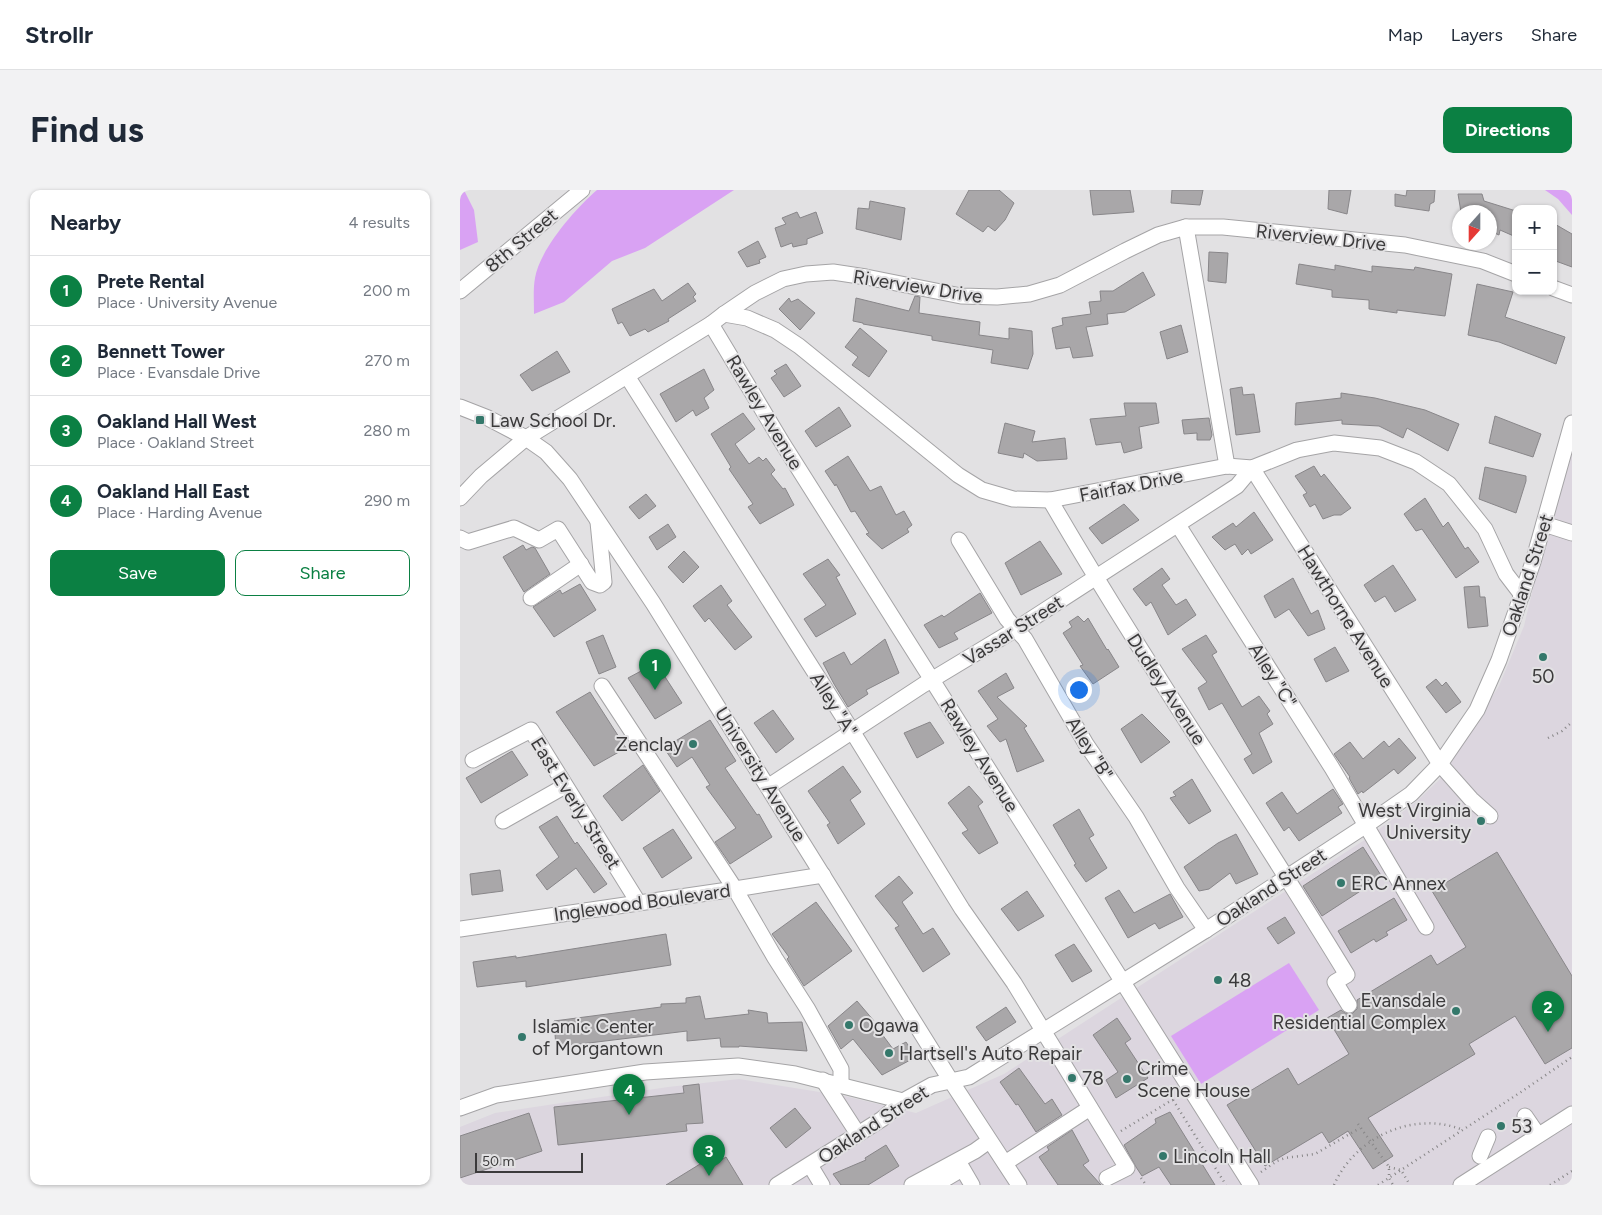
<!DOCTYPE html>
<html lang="en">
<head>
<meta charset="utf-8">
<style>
	:root { --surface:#fff; --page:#f2f2f3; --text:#1f2937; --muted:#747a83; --line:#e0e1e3; --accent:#0b8043 }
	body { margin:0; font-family:Figtree,sans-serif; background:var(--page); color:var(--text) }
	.controls { position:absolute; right:15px; top:15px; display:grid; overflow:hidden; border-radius:10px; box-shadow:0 1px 4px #0004 }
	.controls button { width:45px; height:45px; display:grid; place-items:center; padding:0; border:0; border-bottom:1px solid var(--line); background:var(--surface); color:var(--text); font:25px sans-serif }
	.compass { position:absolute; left:992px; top:15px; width:45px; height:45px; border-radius:50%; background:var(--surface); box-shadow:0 1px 4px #0004; rotate:201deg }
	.scale { position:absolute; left:15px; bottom:12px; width:108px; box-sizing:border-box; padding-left:5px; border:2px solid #3b3a3b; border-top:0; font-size:14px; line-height:18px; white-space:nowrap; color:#3b3a3b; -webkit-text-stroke:4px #e2e1e3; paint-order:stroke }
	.you { position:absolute; left:618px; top:499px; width:18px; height:18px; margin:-12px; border:4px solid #fff; border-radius:50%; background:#1a73e8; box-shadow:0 0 0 8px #1a73e833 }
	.badge { display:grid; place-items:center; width:32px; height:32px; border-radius:50%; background:var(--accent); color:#fff; font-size:16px; font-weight:700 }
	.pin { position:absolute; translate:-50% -41px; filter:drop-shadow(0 1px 2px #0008) }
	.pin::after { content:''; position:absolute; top:26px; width:18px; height:15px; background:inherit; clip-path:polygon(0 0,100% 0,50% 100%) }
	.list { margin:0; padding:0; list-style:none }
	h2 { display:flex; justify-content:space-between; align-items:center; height:65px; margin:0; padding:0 20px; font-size:21px }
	h2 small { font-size:16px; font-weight:400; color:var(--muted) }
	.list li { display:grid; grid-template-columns:32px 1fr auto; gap:15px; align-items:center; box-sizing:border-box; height:70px; padding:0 20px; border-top:1px solid var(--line) }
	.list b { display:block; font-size:19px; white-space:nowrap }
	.list p { margin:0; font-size:16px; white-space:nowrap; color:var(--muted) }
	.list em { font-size:16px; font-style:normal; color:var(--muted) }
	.actions { display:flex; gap:10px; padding:15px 20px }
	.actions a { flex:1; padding:11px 0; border:1px solid var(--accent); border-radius:10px; text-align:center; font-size:18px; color:var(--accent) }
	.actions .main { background:var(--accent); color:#fff }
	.map { position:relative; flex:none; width:1112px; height:995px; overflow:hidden; border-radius:10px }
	header { display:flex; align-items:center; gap:30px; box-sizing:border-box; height:70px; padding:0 25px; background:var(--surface); border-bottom:1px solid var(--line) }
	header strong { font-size:24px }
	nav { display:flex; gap:28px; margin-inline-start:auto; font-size:18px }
	.intro { display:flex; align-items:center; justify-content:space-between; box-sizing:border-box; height:120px; padding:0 30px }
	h1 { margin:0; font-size:35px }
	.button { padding:12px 22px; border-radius:10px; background:var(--accent); color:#fff; font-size:18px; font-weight:700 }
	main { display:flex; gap:30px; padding:0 30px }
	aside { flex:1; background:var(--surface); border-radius:10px; box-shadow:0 1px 4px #0004 }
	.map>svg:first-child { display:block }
</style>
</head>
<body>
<header>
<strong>Strollr</strong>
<nav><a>Map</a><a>Layers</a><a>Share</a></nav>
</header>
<div class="intro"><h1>Find us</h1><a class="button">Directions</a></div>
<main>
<aside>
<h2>Nearby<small>4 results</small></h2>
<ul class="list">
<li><span class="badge">1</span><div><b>Prete Rental</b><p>Place · University Avenue</p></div><em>200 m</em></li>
<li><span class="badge">2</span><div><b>Bennett Tower</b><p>Place · Evansdale Drive</p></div><em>270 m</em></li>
<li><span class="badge">3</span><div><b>Oakland Hall West</b><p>Place · Oakland Street</p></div><em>280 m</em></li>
<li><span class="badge">4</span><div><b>Oakland Hall East</b><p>Place · Harding Avenue</p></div><em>290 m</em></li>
</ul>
<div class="actions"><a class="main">Save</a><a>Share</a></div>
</aside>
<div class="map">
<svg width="1112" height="995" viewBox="0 0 1112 995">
	<rect width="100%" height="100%" fill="#e2e1e3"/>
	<polygon fill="#dcd6df" points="1112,260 1112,995 0,995 0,937 35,923 208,897 279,889 384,906 456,923 544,884 903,651 956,612 979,590 1039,496 1064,436 1076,386"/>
	<g fill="#d9a2f3">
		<polygon points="0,0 4,0 14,20 18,52 0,60"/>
		<path d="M137,0H274L185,58L152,71L104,112L74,124C74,112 73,99 75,88C80,59 115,19 137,0Z"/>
		<polygon points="1085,0 1112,0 1112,25 1098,9"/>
		<polygon points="829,773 859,820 741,894 711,846"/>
	</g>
	<g fill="#a9a7a9" stroke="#888689">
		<polygon points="509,0 539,0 554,13 545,30 535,41 528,36 523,42 496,24"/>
		<polygon points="630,0 670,0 674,22 633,25"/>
		<polygon points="712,0 743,0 740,15 711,13"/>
		<polygon points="869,0 891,0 887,24 868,19"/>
		<polygon points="947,0 975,0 974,12 970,14 969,21 935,16 935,4 946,6"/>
		<polygon points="998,4 1022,4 1024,11 1056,21 1056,47 1040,40 1039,45 1030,41 1030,22 1001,22"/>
		<polygon points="410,11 445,18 441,50 396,39 398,18 409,19"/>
		<polygon points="337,22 340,28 356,22 363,43 347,49 347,54 333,57 332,53 321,57 315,38 326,34 322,28"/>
		<polygon points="1093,33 1112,44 1112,77 1093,70"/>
		<polygon points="298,51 306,67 299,70 300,73 287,77 278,62"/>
		<polygon points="749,62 768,63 766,93 748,91"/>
		<polygon points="839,74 875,80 875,75 912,82 912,76 954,80 955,77 992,84 985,126 937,120 937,123 909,119 909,110 872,107 872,100 836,94"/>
		<polygon points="683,82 695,105 665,122 647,124 648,134 626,137 633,166 613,168 610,157 596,159 592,138 603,135 602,128 631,124 629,112 641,111 640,101 653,101"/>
		<polygon points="228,93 236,104 233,107 236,111 208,129 209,131 188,142 185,139 170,146 162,132 158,134 152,119 194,99 202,111"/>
		<polygon points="1017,94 1053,102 1045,127 1105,147 1096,174 1039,152 1008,145"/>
		<polygon points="455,106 460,107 459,123 520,132 519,145 549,149 549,138 572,141 573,164 568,179 531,173 533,160 472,150 472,146 403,134 403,133 393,131 396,108 449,121"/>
		<polygon points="329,108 331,112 338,109 355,123 340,140 319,119"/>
		<polygon points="721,135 728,162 707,169 700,142"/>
		<polygon points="400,138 427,161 409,187 392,175 398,167 385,157"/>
		<polygon points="97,161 110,182 72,201 60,185"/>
		<polygon points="326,174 341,196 324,207 311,188 317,184 314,181"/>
		<polygon points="244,179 254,200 244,208 249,218 236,226 233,220 216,232 200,204"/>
		<polygon points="782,197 783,205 794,204 800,242 776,245 770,199"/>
		<polygon points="881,203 915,208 965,220 999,234 988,261 947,238 943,248 919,236 882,234 882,230 835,235 836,213 881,208"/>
		<polygon points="664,213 696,213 699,233 679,237 682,258 664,263 661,252 636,255 630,229 666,226"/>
		<polygon points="379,217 391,236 356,257 345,241"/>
		<polygon points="283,223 295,239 275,254 289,274 299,267 303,271 306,268 315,280 311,284 323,299 325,298 334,315 300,334 288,317 293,314 269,279 271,277 251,244"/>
		<polygon points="1035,226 1081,244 1073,267 1029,253"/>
		<polygon points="749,228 752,245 750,250 737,250 737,243 724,244 722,230"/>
		<polygon points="545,233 575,241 572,252 605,248 607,269 577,271 564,263 563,268 538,263"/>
		<polygon points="388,266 410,301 421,296 436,325 444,321 452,335 447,339 449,342 422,359 406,344 409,343 395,321 391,322 376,294 375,296 365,281"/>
		<polygon points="854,276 861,287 864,284 891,318 881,325 874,325 863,329 855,314 850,317 843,305 847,303 835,286"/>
		<polygon points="1025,277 1066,286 1066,291 1056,323 1019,309"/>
		<polygon points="186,304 196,316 179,329 169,317"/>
		<polygon points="965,308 983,337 988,332 1005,359 1008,357 1019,372 996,388 962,339 956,341 944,324"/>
		<polygon points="664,314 679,330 642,354 629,338"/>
		<polygon points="794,322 813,350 791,364 788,359 782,365 775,354 765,360 752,347 773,333 776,337"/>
		<polygon points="208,334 216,347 197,360 189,347"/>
		<polygon points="580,351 602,384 561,405 545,373"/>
		<polygon points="63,355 66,360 72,357 75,358 90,384 64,402 43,367"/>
		<polygon points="224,361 239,377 223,393 208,377"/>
		<polygon points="368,369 380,385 376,387 396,424 356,447 344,429 366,415 343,384"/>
		<polygon points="933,375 956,410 935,422 925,406 915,412 904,395"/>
		<polygon points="702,378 710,389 702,395 716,415 726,409 736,425 708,445 691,412 686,416 673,399"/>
		<polygon points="833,388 851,424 858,420 865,439 848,446 829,419 815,428 804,406"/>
		<polygon points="120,394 136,420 94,447 73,417 100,400 102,404"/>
		<polygon points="261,395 272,411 267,415 292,447 275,460 249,428 245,432 233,416"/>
		<polygon points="1019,396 1020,407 1025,407 1028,436 1008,438 1004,397"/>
		<polygon points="520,403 532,423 494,443 498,449 479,458 464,435 482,425 484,427"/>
		<polygon points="618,426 624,432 628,428 647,460 648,459 659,477 633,494 620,476 623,475 603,443 612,437 609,432"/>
		<polygon points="143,445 156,477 139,484 126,452"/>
		<polygon points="746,445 757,462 752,465 782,517 799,506 810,521 807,524 813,534 799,543 812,572 793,584 784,569 792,564 762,513 749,520 738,498 747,492 722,459"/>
		<polygon points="425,449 439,483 406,500 408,504 388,517 374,494 363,473 384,462 391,475"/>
		<polygon points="875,457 889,481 866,492 854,469"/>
		<polygon points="196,473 222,513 195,529 168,488"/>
		<polygon points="546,483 554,498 537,507 567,536 564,538 584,571 557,582 546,549 540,552 527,536 538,529 518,501"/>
		<polygon points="976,489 982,496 986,492 1001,512 986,523 966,497"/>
		<polygon points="130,502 166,558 134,576 96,522"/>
		<polygon points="313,520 334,549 316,563 294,533"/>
		<polygon points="682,524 710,552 681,573 661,539"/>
		<polygon points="250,530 276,571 265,578 297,625 299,624 312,647 270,674 255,652 276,638 246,597 250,595 232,567 217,577 204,558"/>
		<polygon points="470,532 484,553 457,568 444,543"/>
		<polygon points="939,548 956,568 938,584 934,579 903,603 902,601 898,604 889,588 890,587 874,564 890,552 903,569 924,551 929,557"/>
		<polygon points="52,561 68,585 21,613 6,588"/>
		<polygon points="183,575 200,601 162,631 143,606"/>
		<polygon points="383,576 401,602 390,610 405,634 378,654 367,635 370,633 348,601"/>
		<polygon points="732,589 751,621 729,634 710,608 716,606 713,602"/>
		<polygon points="509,596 523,612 518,616 538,653 519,664 502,643 508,640 488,613"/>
		<polygon points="873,599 883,614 878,617 882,623 839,651 829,637 824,641 806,613 822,602 837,624"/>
		<polygon points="619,619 634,645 629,648 647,678 626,692 614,675 616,674 593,635"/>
		<polygon points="97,626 115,654 117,652 147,694 134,703 116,678 87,700 76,685 99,667 79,637"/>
		<polygon points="213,639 232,668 202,688 183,658"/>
		<polygon points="776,644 798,684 776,694 770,683 749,699 739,701 724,677 758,653"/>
		<polygon points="903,657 922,687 862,726 843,696"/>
		<polygon points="1037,662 1112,786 1112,858 1085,874 1055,826 1009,854 1015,864 908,928 933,966 913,979 888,941 869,953 862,942 805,976 767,915 828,878 838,895 889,864 867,828 881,820 885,823 893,823 897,819 897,810 971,765 977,775 1006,757 972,701"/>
		<polygon points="40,680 43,701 12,705 10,684"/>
		<polygon points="439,686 453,703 442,712 463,744 473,738 490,764 463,782 435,738 439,736 415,706"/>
		<polygon points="659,700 674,723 710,704 723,727 699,739 695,733 668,748 645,708"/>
		<polygon points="567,701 584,726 558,741 541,719"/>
		<polygon points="934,708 947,730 926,742 928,745 916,752 914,749 891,763 878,741"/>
		<polygon points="356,712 392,761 344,796 327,769 329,767 312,744"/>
		<polygon points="825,727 835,743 818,754 807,738"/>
		<polygon points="206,744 211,775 66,797 66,791 17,797 13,772 56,766 56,768"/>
		<polygon points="614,754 632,781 612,792 595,765"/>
		<polygon points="240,806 245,829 289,824 288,820 307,823 308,833 342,832 347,861 279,856 279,857 261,857 260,848 227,851 227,841 96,857 94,831 201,817 201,814 226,813 226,808"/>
		<polygon points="397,811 414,831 413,832 433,859 446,852 456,867 422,885 393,849 381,859 368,836"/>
		<polygon points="546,817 556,832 526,851 516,837"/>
		<polygon points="657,828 671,849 665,853 688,888 656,908 646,890 658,882 633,845"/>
		<polygon points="559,878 585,914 592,909 602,925 576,942 558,914 556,915 540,892"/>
		<polygon points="239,894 243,933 226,934 227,941 98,955 94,917 224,903 223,896"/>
		<polygon points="335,918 351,938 326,958 310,938"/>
		<polygon points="710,922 755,995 711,995 699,977 682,986 676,977 664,955 696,933 695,929"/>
		<polygon points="69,923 82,961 0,988 0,946"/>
		<polygon points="612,940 629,971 623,975 641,995 598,995 579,967 589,960 587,957"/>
		<polygon points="426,955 439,976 408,995 381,995 373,984 406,970 405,968"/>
		<polygon points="266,967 283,995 206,995 245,971 249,978"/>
	</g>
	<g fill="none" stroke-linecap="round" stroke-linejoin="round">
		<defs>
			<g id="minor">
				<polyline points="726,37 767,276"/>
				<polyline points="1093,98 1112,105"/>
				<polyline points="0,101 122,0"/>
				<polyline points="264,124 287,128 315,140 339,156 498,285 522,300 553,309 590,310 767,276 792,278 837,260 874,253 920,258 956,272 989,294 1025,339 1046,384 1062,405"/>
				<polyline points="251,134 323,254 791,995"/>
				<polyline points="167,186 392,541 502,719 554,793 667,978 647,988"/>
				<polyline points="0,217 28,228 66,248 86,262 110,289 193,413 491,891 559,995"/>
				<polyline points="0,308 21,286 66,248 251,134 264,124 295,103 323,89 346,84 373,82 406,87 501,106 537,107 569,104 600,95 665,61 698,45 726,37 763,37 945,55 1023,71 1056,84"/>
				<path d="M590,310C684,472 790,625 887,785L875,792L889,815"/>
				<polyline points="1084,334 1112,343"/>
				<polyline points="718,335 872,578 966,737"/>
				<polyline points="0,348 8,352 54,338 79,350 98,339 132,392 140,395 144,392 138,332"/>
				<polyline points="499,350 547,429 565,449 626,554 676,627 717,698 746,740"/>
				<polyline points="71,408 121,374"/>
				<polyline points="142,496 275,699 315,768 347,818 381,879 381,895"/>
				<polyline points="13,570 71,540 178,712"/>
				<polyline points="309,596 463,495 556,439 777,296 792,278 980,574 1011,609 1030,626"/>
				<polyline points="43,631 105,596"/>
				<polyline points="0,739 275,699 363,685"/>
				<polyline points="363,890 398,944"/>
				<polyline points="0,918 36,905 185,882 278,876 335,884 443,911"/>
				<polyline points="1065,926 1078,945"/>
				<polyline points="1020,966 1028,947"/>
				<polyline points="498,971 512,995"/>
				<polyline points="545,973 630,918"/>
				<polyline points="350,975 362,995"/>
				<polyline points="317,995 422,929 443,911 472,895 509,887 746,740 905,636 951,604 980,574 1017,520 1039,470 1073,372 1112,233"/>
				<polyline points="452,995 515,961 529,951"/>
				<polyline points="475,995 502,979"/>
				<polyline points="1001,995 1112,924"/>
			</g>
		</defs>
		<use href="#minor" stroke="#a5a4a6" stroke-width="17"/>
		<g stroke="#878687" stroke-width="2.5" stroke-dasharray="1 4" stroke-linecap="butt">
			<polyline points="1088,548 1102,541 1112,532"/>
			<polyline points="713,910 766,995"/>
			<polyline points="898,934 929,977 929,988 933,995"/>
			<polyline points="661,941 717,907"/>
			<polyline points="929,977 941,980 950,995"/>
			<polyline points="801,982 817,971 825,968 855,964 900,938"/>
			<polyline points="681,988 686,995"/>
			<path d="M874,995C895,947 954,920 1003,940"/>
			<polyline points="918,995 1061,902 1112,867"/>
			<polyline points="1090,995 1112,981"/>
		</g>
		<use href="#minor" stroke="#fff" stroke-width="15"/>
	</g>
	<g fill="#34786b" stroke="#e2e1e3" stroke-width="2">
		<rect x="15" y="225" width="10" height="10" rx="2.5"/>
		<circle cx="1083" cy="467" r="5"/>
		<circle cx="233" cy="554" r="5"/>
		<circle cx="1021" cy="631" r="5"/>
		<circle cx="881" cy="693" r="5"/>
		<circle cx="758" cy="790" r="5"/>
		<circle cx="996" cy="821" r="5"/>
		<circle cx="389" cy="835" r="5"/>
		<circle cx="62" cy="847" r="5"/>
		<circle cx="429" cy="863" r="5"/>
		<circle cx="612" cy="888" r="5"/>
		<circle cx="667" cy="889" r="5"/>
		<circle cx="1041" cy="936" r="5"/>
		<circle cx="703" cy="966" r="5"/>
	</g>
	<g text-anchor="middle" stroke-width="4" stroke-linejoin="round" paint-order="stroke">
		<g font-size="19" fill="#3b3a3b" stroke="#e2e1e3">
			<text transform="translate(861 47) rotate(6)" y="7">Riverview Drive</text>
			<text transform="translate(61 50) rotate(-40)" y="7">8th Street</text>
			<text transform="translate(458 96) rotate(9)" y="7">Riverview Drive</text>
			<text transform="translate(305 222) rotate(59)" y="7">Rawley Avenue</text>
			<text transform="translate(671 295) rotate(-11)" y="7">Fairfax Drive</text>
			<text transform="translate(1067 385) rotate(-72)" y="7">Oakland Street</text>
			<text transform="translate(886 426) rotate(58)" y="7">Hawthorne Avenue</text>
			<text transform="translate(553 440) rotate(-32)" y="7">Vassar Street</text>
			<text transform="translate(813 485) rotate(58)" y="7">Alley "C"</text>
			<text transform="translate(707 499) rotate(57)" y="7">Dudley Avenue</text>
			<text transform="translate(374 514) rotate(58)" y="7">Alley "A"</text>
			<text transform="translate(630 558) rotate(58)" y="7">Alley "B"</text>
			<text transform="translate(520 565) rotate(58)" y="7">Rawley Avenue</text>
			<text transform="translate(301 584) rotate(58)" y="7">University Avenue</text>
			<text transform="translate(116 613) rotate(58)" y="7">East Everly Street</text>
			<text transform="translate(811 697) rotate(-33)" y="7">Oakland Street</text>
			<text transform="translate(182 712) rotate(-8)" y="7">Inglewood Boulevard</text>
			<text transform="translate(413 934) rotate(-33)" y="7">Oakland Street</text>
		</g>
		<g font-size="19" fill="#3b3a3b" stroke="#e2e1e3" text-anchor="start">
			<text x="30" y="237">Law School Dr.</text>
			<text x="1083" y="493" text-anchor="middle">50</text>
			<text x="223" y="561" text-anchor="end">Zenclay</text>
			<text x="1011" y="627" text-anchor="end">West Virginia<tspan x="1011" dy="22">University</tspan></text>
			<text x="891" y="700">ERC Annex</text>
			<text x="768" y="797">48</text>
			<text x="986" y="817" text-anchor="end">Evansdale<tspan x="986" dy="22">Residential Complex</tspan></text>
			<text x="399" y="842">Ogawa</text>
			<text x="72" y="843">Islamic Center<tspan x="72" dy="22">of Morgantown</tspan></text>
			<text x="439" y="870">Hartsell's Auto Repair</text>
			<text x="677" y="885">Crime<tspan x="677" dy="22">Scene House</tspan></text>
			<text x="622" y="895">78</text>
			<text x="1051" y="943">53</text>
			<text x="713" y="973">Lincoln Hall</text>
		</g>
	</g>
</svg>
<div class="controls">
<button>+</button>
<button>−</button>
</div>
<svg class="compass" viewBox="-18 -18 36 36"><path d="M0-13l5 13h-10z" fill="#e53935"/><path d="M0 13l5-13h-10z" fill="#747a83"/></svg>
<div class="scale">50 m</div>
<div class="you"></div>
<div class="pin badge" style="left:195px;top:500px">1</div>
<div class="pin badge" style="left:1088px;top:842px">2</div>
<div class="pin badge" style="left:249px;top:986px">3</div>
<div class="pin badge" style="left:169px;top:925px">4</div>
</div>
</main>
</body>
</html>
